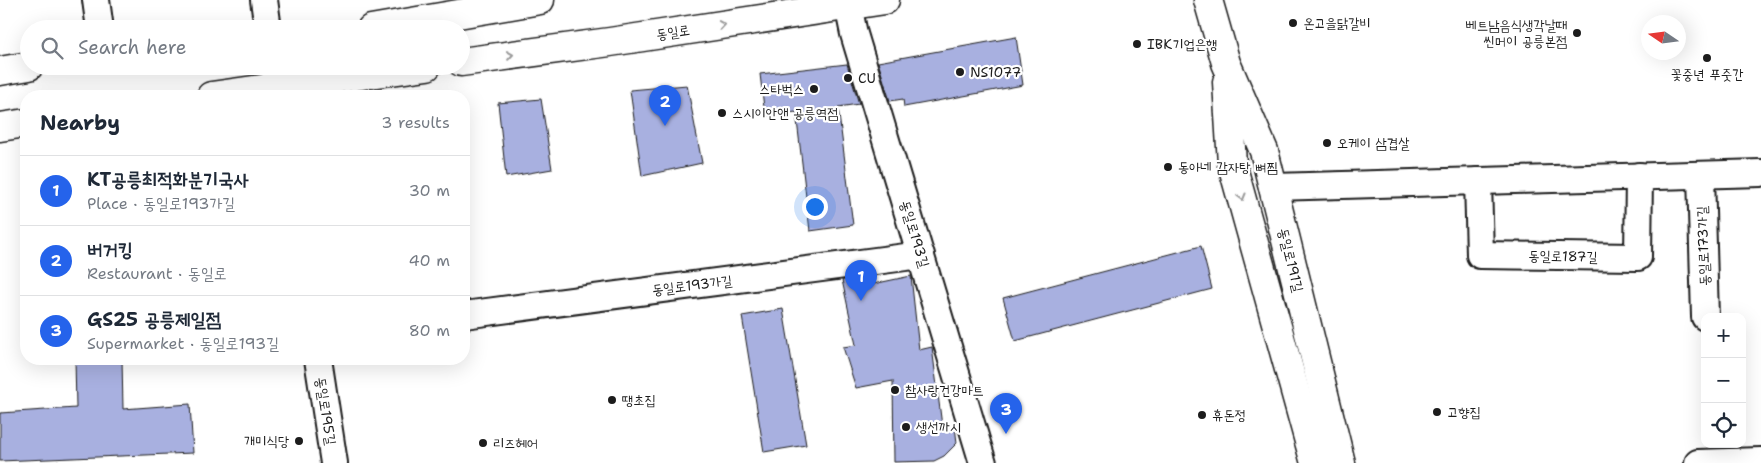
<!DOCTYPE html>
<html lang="en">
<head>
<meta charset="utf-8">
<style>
	:root { --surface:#fff; --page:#f6f6f7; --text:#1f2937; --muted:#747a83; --line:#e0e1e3; --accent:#2563eb }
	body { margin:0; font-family:"Shantell Sans","Poor Story",sans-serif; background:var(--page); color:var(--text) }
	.controls { position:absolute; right:15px; bottom:15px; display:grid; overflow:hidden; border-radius:10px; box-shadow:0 5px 20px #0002 }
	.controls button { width:45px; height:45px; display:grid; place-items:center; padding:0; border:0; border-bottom:1px solid var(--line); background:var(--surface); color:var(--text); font:25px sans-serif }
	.compass { position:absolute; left:1641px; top:15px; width:45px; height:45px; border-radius:50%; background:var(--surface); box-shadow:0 5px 20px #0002; rotate:283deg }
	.you { position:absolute; left:814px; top:206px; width:18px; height:18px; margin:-12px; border:4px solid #fff; border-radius:50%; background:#1a73e8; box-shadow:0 0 0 8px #1a73e833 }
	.badge { display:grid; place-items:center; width:32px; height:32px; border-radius:50%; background:var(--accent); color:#fff; font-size:16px; font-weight:700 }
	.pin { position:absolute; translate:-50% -41px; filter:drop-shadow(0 1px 2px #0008) }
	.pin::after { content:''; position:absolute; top:26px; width:18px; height:15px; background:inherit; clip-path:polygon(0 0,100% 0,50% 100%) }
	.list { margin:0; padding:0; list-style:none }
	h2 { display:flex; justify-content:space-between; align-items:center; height:65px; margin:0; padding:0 20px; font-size:21px }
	h2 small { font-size:16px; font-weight:400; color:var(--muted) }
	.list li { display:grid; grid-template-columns:32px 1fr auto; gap:15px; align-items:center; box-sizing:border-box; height:70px; padding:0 20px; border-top:1px solid var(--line) }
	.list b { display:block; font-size:19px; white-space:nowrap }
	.list p { margin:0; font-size:16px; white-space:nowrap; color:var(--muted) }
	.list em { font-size:16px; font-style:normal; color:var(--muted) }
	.icon { flex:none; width:28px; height:28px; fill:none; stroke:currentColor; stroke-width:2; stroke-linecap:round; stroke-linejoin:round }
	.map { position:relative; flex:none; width:1761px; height:463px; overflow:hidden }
	.search { position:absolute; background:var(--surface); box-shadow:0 5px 20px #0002; left:20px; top:20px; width:450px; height:55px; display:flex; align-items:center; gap:12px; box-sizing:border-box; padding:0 18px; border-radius:28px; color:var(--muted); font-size:19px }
	.panel { position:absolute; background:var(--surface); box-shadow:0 5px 20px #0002; left:20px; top:90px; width:450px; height:275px; border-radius:20px }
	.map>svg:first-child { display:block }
</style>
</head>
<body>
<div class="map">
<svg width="1761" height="463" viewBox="0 0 1761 463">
	<rect width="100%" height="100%" fill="#fff"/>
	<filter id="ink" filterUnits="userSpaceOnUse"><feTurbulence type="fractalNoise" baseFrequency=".02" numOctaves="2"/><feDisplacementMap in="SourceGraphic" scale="10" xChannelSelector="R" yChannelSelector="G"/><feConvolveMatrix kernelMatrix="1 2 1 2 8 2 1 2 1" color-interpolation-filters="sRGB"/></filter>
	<g filter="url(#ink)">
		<g fill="#a8b0e0" stroke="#1c1c1c">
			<polygon points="1016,37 1023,85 904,107 903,99 890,101 878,62"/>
			<polygon points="847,64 859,104 838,107 853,225 810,231 796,112 765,116 760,74"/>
			<polygon points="687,85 702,163 642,176 630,90"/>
			<polygon points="541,99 552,169 506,177 498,103"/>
			<polygon points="1201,246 1212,289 1015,341 1003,298"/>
			<polygon points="911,276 919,350 932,347 942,426 955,426 957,443 944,456 934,461 894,462 893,381 856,388 843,347 856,345 842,280 872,277 873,284"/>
			<polygon points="783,309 806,445 764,452 742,316"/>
			<polygon points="75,359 122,359 123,409 190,404 193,453 0,461 0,413 76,408"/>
		</g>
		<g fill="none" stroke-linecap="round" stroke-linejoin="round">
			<defs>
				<g id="minor">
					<polyline points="96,0 100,29"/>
					<polyline points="264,0 268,29"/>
					<polyline points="847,0 854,34 983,463"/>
					<polyline points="274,66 279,96"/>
					<polyline points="1701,175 1705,317"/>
					<polyline points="1478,181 1480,255 1638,257 1639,176"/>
					<polyline points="1274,187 1761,173"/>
					<polyline points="464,315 921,255"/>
					<polyline points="318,359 334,463"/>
					<polyline points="1698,463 1761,461"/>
				</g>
				<g id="major">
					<polyline points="1208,0 1226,63 1264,151 1341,463"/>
					<polyline points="371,29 540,0"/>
					<polyline points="461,62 610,42 885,0"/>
					<polyline points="0,71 29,66"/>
					<polyline points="1227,82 1232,164 1315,463"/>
					<polyline points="211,96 427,66"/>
					<polyline points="0,127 26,123"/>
				</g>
			</defs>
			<use href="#minor" stroke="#1c1c1c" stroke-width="30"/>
			<use href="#major" stroke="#1c1c1c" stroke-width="31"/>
			<use href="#minor" stroke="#fff" stroke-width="26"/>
			<use href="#major" stroke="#fff" stroke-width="28"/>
		</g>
		<defs><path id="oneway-chevron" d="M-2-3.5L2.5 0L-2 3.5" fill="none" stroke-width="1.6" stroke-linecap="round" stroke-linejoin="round" transform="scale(1.25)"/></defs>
		<g stroke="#999">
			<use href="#oneway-chevron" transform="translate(722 25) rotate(-9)"/>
			<use href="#oneway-chevron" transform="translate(510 55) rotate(-8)"/>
			<use href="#oneway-chevron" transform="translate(1242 197) rotate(75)"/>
		</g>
	</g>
	<g fill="#1c1c1c" stroke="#fff" stroke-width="2">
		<circle cx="1293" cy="23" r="5"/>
		<circle cx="1577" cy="33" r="5"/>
		<circle cx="1137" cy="44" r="5"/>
		<circle cx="1707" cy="58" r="5"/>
		<circle cx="960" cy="72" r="5"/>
		<circle cx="848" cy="78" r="5"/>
		<circle cx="814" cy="89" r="5"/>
		<circle cx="722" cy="113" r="5"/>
		<circle cx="1327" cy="143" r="5"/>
		<circle cx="1168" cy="167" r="5"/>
		<circle cx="895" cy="390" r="5"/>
		<circle cx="612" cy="400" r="5"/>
		<circle cx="1437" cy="412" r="5"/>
		<circle cx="1202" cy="415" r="5"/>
		<circle cx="906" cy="427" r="5"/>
		<circle cx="299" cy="441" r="5"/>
		<circle cx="483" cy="443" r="5"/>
	</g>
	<g text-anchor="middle" stroke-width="4.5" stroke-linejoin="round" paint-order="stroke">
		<g font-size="14" fill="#1c1c1c" stroke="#fff" text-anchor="start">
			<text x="1303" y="28">온고을닭갈비</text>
			<text x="1567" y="30" text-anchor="end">베트남음식생각날때<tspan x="1567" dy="16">씬머이 공릉본점</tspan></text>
			<text x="1147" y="49">IBK기업은행</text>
			<text x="970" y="77">NS1077</text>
			<text x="1707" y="79" text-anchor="middle">꽃중년 푸줏간</text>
			<text x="858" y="83">CU</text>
			<text x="804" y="94" text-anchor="end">스타벅스</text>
			<text x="732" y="118">스시이안앤 공릉역점</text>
			<text x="1337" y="148">오케이 삼겹살</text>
			<text x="1178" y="172">동아네 감자탕 뼈찜</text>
			<text x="905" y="395">참사랑건강마트</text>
			<text x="622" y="405">땡초집</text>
			<text x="1447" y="417">고향집</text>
			<text x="1212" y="420">휴돈정</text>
			<text x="916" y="432">생선까시</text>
			<text x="289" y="446" text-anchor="end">개미식당</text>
			<text x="493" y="448">리즈헤어</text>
		</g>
		<g font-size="14" fill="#1c1c1c" stroke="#fff">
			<text transform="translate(673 32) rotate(-9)" y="5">동일로</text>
			<text transform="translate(915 234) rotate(73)" y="5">동일로193길</text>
			<text transform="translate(1703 246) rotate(-92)" y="5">동일로173가길</text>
			<text transform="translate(1563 256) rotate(1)" y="5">동일로187길</text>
			<text transform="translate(1291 260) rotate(76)" y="5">동일로191길</text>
			<text transform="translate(692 285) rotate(-7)" y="5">동일로193가길</text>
			<text transform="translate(326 411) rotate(81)" y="5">동일로195길</text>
		</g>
	</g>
</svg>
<div class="controls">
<button>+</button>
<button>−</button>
<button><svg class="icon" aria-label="locate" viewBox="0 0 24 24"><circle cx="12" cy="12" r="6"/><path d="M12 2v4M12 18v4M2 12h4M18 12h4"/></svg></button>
</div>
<svg class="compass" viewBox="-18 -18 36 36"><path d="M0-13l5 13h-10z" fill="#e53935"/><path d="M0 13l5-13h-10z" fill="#747a83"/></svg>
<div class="you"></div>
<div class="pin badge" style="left:861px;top:301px">1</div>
<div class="pin badge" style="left:665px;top:126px">2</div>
<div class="pin badge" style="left:1006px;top:434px">3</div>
<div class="search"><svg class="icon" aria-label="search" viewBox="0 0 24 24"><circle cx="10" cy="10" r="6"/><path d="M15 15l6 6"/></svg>Search here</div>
<section class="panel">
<h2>Nearby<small>3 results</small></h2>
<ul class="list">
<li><span class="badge">1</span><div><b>KT공릉최적화분기국사</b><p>Place · 동일로193가길</p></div><em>30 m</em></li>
<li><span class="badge">2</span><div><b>버거킹</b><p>Restaurant · 동일로</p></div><em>40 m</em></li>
<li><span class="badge">3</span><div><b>GS25 공릉제일점</b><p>Supermarket · 동일로193길</p></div><em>80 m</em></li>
</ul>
</section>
</div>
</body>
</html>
